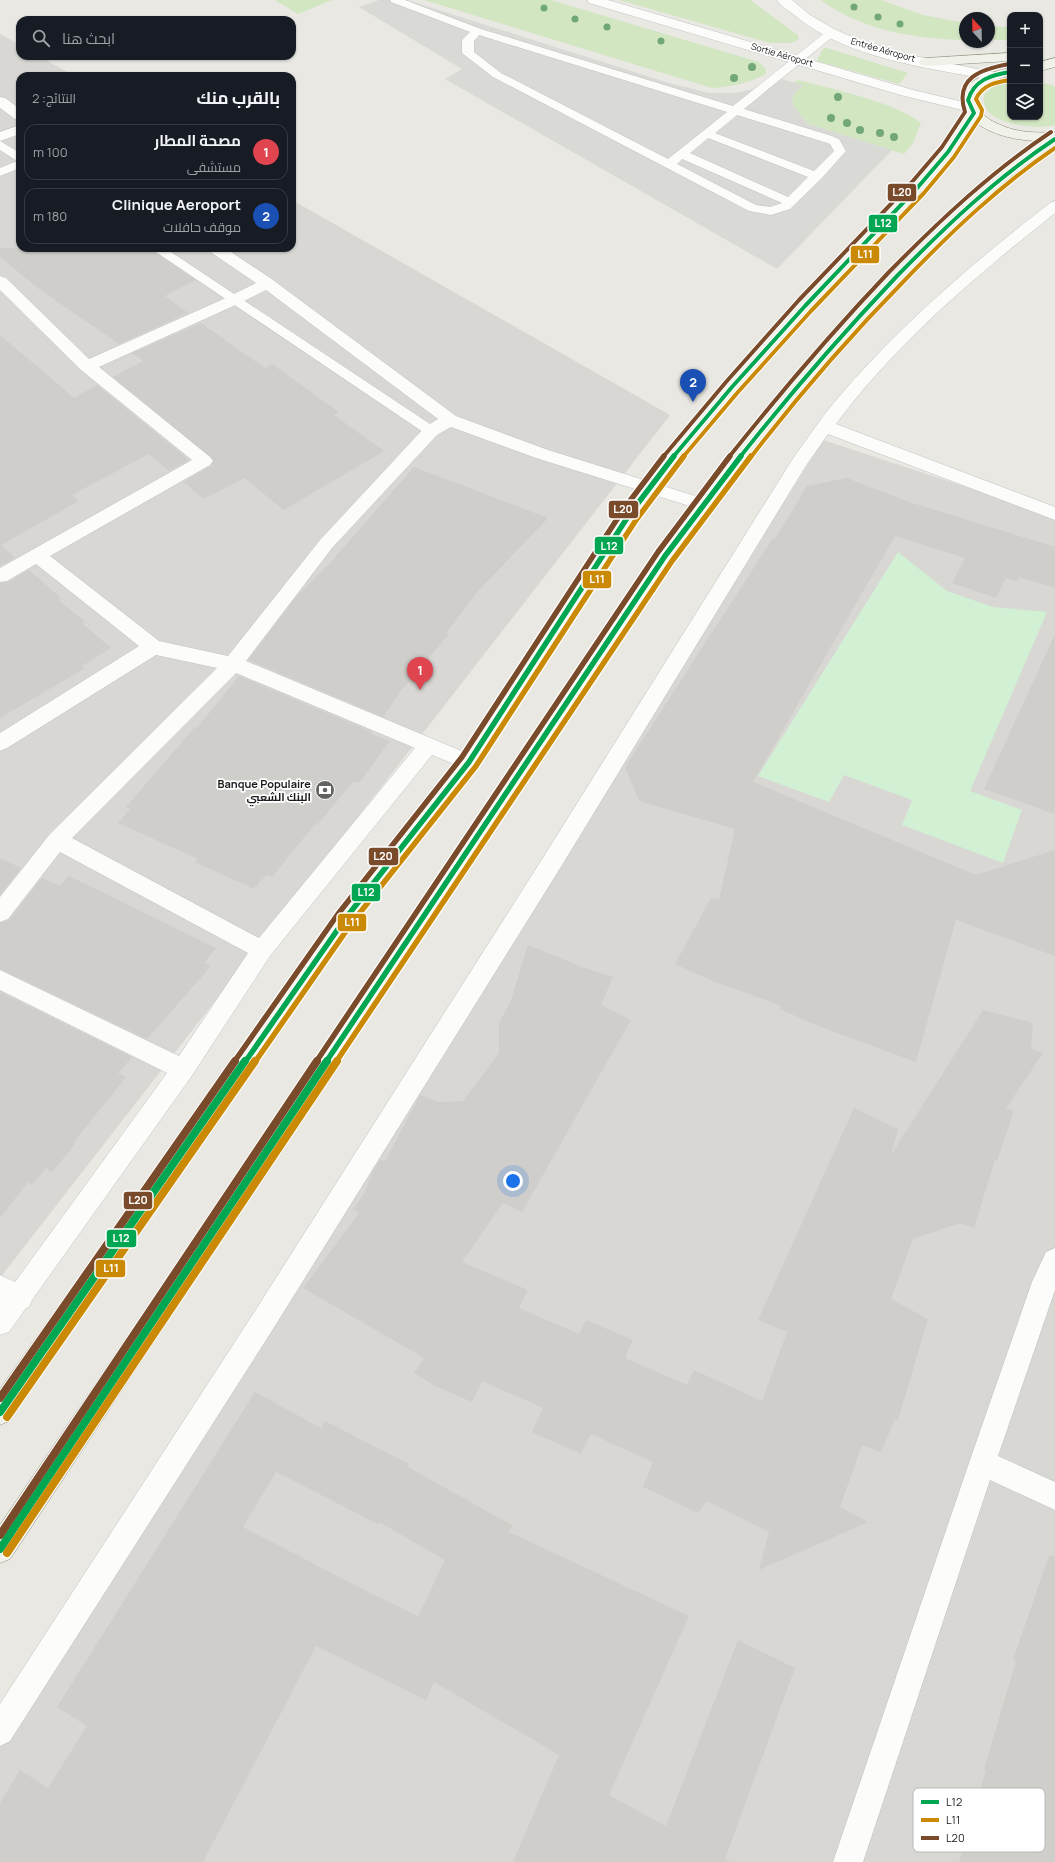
<!DOCTYPE html>
<html lang="ar">
<head>
<meta charset="utf-8">
<style>
	:root { --surface:#171b24; --page:#242831; --text:#f1f3f6; --muted:#9ea1a6; --line:#363941; --accent:#ea580c }
	body { margin:0; font-family:Manrope,Cairo,sans-serif; background:var(--page); color:var(--text); direction:rtl }
	.controls { position:absolute; right:12px; top:12px; display:grid; overflow:hidden; border-radius:8px; box-shadow:0 1px 3px #0004 }
	.controls button { width:36px; height:36px; display:grid; place-items:center; padding:0; border:0; border-bottom:1px solid var(--line); background:var(--surface); color:var(--text); font:20px sans-serif }
	.compass { position:absolute; left:959px; top:12px; width:36px; height:36px; border-radius:50%; background:var(--surface); box-shadow:0 1px 3px #0004; rotate:338deg }
	.you { position:absolute; left:513px; top:1181px; width:14px; height:14px; margin:-10px; border:3px solid #fff; border-radius:50%; background:#1a73e8; box-shadow:0 0 0 6px #1a73e833 }
	.badge { display:grid; place-items:center; width:26px; height:26px; border-radius:50%; background:var(--accent); color:#fff; font-size:13px; font-weight:700 }
	.pin { position:absolute; translate:-50% -33px; filter:drop-shadow(0 1px 2px #0008) }
	.pin::after { content:''; position:absolute; top:21px; width:14px; height:12px; background:inherit; clip-path:polygon(0 0,100% 0,50% 100%) }
	.list { margin:0; padding:0; list-style:none }
	h2 { display:flex; justify-content:space-between; align-items:center; height:52px; margin:0; padding:0 16px; font-size:17px }
	h2 small { font-size:13px; font-weight:400; color:var(--muted) }
	.list li { display:grid; grid-template-columns:26px 1fr auto; gap:12px; align-items:center; box-sizing:border-box; height:56px; margin:0 8px 8px; padding:0 8px; border:1px solid var(--line); border-radius:12px }
	.list b { display:block; font-size:15px; white-space:nowrap }
	.list p { margin:0; font-size:13px; white-space:nowrap; color:var(--muted) }
	.list em { font-size:13px; font-style:normal; color:var(--muted) }
	.icon { flex:none; width:22px; height:22px; fill:none; stroke:currentColor; stroke-width:2; stroke-linecap:round; stroke-linejoin:round }
	.map { position:relative; flex:none; width:1055px; height:1862px; overflow:hidden; direction:ltr }
	.search { position:absolute; background:var(--surface); box-shadow:0 1px 3px #0004; left:16px; top:16px; width:280px; height:44px; display:flex; align-items:center; gap:10px; box-sizing:border-box; padding:0 14px; border-radius:12px; color:var(--muted); font-size:15px }
	.panel { position:absolute; background:var(--surface); box-shadow:0 1px 3px #0004; left:16px; top:72px; width:280px; height:180px; border-radius:12px; direction:rtl }
	.map>svg:first-child { display:block }
</style>
</head>
<body>
<div class="map">
<svg width="1055" height="1862" viewBox="0 0 1055 1862">
	<rect width="100%" height="100%" fill="#e9e8e3"/>
	<g fill="#d8d7d4">
		<polygon points="0,34 20,45 20,56 39,56 74,76 20,76 20,248 292,248 292,200 670,415 0,1278"/>
		<polygon points="823,440 1055,516 1055,1862 0,1862 0,1739 635,741"/>
	</g>
	<g fill="#d2e6c2">
		<polygon points="275,0 332,0 298,14"/>
		<path d="M424,0H551L759,62L766,69V74C748,83 731,87 712,88Z"/>
		<polygon points="619,0 750,0 798,35 799,39 791,43 770,43"/>
		<path d="M821,0H881L923,15L965,23V40C916,39 860,30 821,0Z"/>
		<polygon points="989,26 1010,27 1010,40 989,40"/>
		<polygon points="824,48 827,48 908,73 899,84 817,61 822,50"/>
		<path d="M798,80C832,89 895,102 921,123L913,143L904,154L808,124L795,108L792,102L794,94L802,86L794,83Z"/>
		<path d="M1010,81V117H1040V82L1055,86V125C1036,130 975,125 985,93L998,83Z"/>
	</g>
	<polygon fill="#d1f0d4" points="898,552 947,591 993,607 1047,612 970,791 1022,810 1003,863 902,825 912,800 844,775 829,802 758,776"/>
	<polygon fill="#d9d9d6" points="379,0 407,0 669,83 710,93 735,93 754,89 770,76 803,85 794,94 792,102 795,108 808,124 892,150 777,269 445,79 462,69 359,7"/>
	<g fill="#d0ceca" fill-rule="evenodd">
		<polygon points="0,248 149,248 195,280 165,296 188,313 119,344 39,289 0,257"/>
		<polygon points="201,323 265,368 272,364 339,412 334,415 384,451 284,510 244,478 204,499 183,482 211,466 214,460 113,377 143,361 132,353"/>
		<polygon points="0,335 74,398 97,385 189,460 169,471 149,454 72,495 79,501 1,545 15,558 0,566"/>
		<polygon points="414,467 548,518 478,591 446,633 449,634 400,692 383,717 248,660 296,597 330,563"/>
		<polygon points="847,478 906,501 1055,547 1055,588 1019,577 1017,581 1006,578 996,598 952,583 965,558 895,536 753,782 976,875 1055,850 1055,956 956,920 916,1062 813,1024 780,1009 782,1006 710,980 675,964 711,898 719,899 735,829 639,801 625,767 773,538 775,539 807,486"/>
		<polygon points="29,570 61,598 59,600 85,622 82,623 111,648 82,666 85,668 0,718 0,583 8,582"/>
		<polygon points="1055,634 1055,814 984,789"/>
		<polygon points="239,676 372,732 371,734 390,741 359,783 354,781 317,825 315,824 272,877 266,875 254,889 195,862 198,859 118,823 130,809 126,807 195,727 197,728"/>
		<polygon points="0,858 21,868 0,895"/>
		<polygon points="69,876 216,948 204,963 211,966 147,1039 0,969 0,923 9,920 42,878 60,886"/>
		<polygon points="528,945 582,967 613,977 601,1005 631,1020 522,1212 503,1203 462,1262 528,1290 519,1308 579,1334 586,1320 633,1340 625,1358 687,1385 694,1370 762,1401 787,1332 758,1320 854,1108 898,1129 891,1155 983,1010 1033,1023 1031,1049 1043,1053 1006,1108 1014,1111 997,1161 995,1160 974,1228 960,1223 913,1239 891,1299 928,1319 898,1420 895,1419 881,1452 862,1445 840,1507 868,1522 759,1570 769,1532 707,1501 698,1513 643,1487 653,1462 591,1434 581,1454 532,1432 543,1408 482,1381 472,1402 435,1386 414,1373 424,1358 303,1288 359,1213 353,1209 364,1194 373,1171 380,1160 385,1161 420,1095 439,1102 463,1101 499,1053 499,1023 511,1000"/>
		<polygon points="0,992 132,1057 118,1073 126,1077 73,1143 75,1144 52,1172 46,1168 32,1185 28,1182 0,1218"/>
		<path d="M255,1392L321,1428L325,1421L409,1464L408,1467L513,1526L509,1532L689,1616L609,1795L666,1826L738,1640L795,1668L725,1859L731,1862H513L559,1755L434,1682L426,1700L316,1646L203,1862H0V1803L20,1770L48,1788L87,1726L57,1707ZM276,1472L378,1524L379,1522L445,1560L418,1616L370,1593L243,1527Z"/>
		<polygon points="1049,1555 1055,1556 1055,1862 959,1862 986,1770 984,1769 1016,1661 1013,1660"/>
	</g>
	<g fill="none" stroke-linecap="round" stroke-linejoin="round">
		<defs>
			<g id="service">
				<path d="M390,0H405L481,29L733,106L827,31H835L837,33L835,35L744,109L832,136L839,139L846,151L821,179L790,209L771,215L749,211L493,77L462,53V40L470,32L391,2ZM479,35L727,112L668,159L501,73L474,52V41ZM737,115L824,142L830,144L834,151L814,171L715,133ZM708,138L808,177L788,197L690,153ZM682,159L782,203L770,207L756,205L677,164Z"/>
				<polygon points="0,141 20,153 20,168 0,176 0,168 17,161 0,150"/>
				<polygon points="150,248 165,248 436,428 438,431 436,434 431,436 426,434"/>
			</g>
			<g id="minor">
				<polygon points="587,0 608,0 913,90 976,105 978,108 976,111 971,112 904,96 589,3"/>
				<path d="M777,0H792L810,15L834,29L859,40L910,55L996,73L998,76L996,79L991,80C925,67 846,59 793,14C788,10 781,6 777,0Z"/>
				<polygon points="0,97 5,98 20,109 20,120 15,119 0,108"/>
				<polygon points="20,125 20,134 0,141 0,132"/>
				<path d="M1055,201V213C976,276 896,343 836,424L1055,507V520L828,434L805,467L562,865L273,1329L10,1741L0,1746V1704L255,1311L546,853L792,460C807,439 821,418 837,399C900,325 974,262 1050,203Z"/>
				<path d="M207,248H225L273,280L456,416L548,450L708,500L711,504L708,508L702,510L696,508L536,458L451,427L437,435L332,548L246,661L476,757L479,762L476,767L469,770L432,755L270,956L191,1077L32,1300L29,1307L26,1308L9,1332L0,1335V1275L15,1282L167,1073L0,990V970L179,1056L248,953L60,852L8,919L0,922V897L50,834L217,668L156,655L7,748L0,751V733L139,646L36,564L7,581L0,582V568L192,460L81,370L0,290V276L6,278L89,359L228,297L256,283L209,251ZM266,290L438,419L425,427L320,540L228,656L159,641L50,556L210,465L213,461L210,457L99,367L240,303ZM236,673L415,748L259,938L72,838Z"/>
				<polygon points="1055,1248 1055,1290 998,1456 1055,1482 1055,1510 990,1480 863,1862 833,1862 969,1463 1032,1282 1046,1252"/>
			</g>
			<g id="secondary">
				<polygon points="1010,53 1010,61 926,66 921,65 919,62 921,59 926,58"/>
				<polygon points="1055,58 1055,67 1040,71 1040,62"/>
				<path d="M1010,68V76C969,84 962,110 1003,126C1020,133 1038,133 1055,132V145C1005,177 962,219 920,261C829,354 748,455 672,560L10,1559L0,1563V1525L658,552C736,448 817,347 909,256C950,215 992,172 1041,141C1019,141 993,136 975,122L949,160L923,190C824,296 719,401 635,519L476,767L353,925L9,1421L0,1425V1389L337,913L462,757L623,511C707,393 813,289 913,184L939,154L966,114C946,85 989,72 1010,68Z"/>
			</g>
		</defs>
		<use href="#service" stroke="#c1c1bf" stroke-width="1"/>
		<use href="#minor" stroke="#c1c1bf" stroke-width="1"/>
		<use href="#secondary" stroke="#8e917d" stroke-width="1"/>
		<use href="#service" fill="#fcfcfb" fill-rule="evenodd"/>
		<use href="#minor" fill="#fcfcfb" fill-rule="evenodd"/>
		<use href="#secondary" fill="#f0f1e8" fill-rule="evenodd"/>
		<defs>
			<g id="bus-1-far2">
				<path d="M673,457L732,387L805,306L918,187L948,152L974,113L968,100C974,80 991,75 1010,72"/>
				<path d="M740,457C789,395 842,334 897,276C946,226 996,178 1055,139"/>
			</g>
			<g id="bus-1-far1">
				<polyline points="245,1062 345,919 469,762 629,515 674,456"/>
				<polyline points="326,1062 665,556 741,456"/>
			</g>
			<g id="bus-1">
				<polyline points="0,1412 245,1061"/>
				<polyline points="0,1549 327,1061"/>
			</g>
			<g id="bus-2-far2">
				<path d="M683,457L738,392L811,311L924,193L954,157L981,116L982,110L976,99C982,85 996,82 1010,80"/>
				<path d="M751,457C798,396 849,337 903,282C950,233 999,186 1055,148"/>
			</g>
			<g id="bus-2-far1">
				<polyline points="255,1062 351,924 476,766 636,520 684,456"/>
				<polyline points="336,1062 672,561 751,456"/>
			</g>
			<g id="bus-2">
				<polyline points="7,1417 255,1061"/>
				<polyline points="7,1553 337,1061"/>
			</g>
			<g id="bus-3-far2">
				<path d="M663,457L726,382L799,300L912,182L942,147L965,112C954,78 981,69 1009,64"/>
				<path d="M729,457C780,393 833,331 889,272C939,221 991,172 1051,132"/>
			</g>
			<g id="bus-3-far1">
				<polyline points="234,1062 338,914 462,757 623,510 664,456"/>
				<polyline points="316,1062 658,552 730,456"/>
			</g>
			<g id="bus-3">
				<polyline points="0,1398 235,1061"/>
				<polyline points="0,1535 317,1061"/>
			</g>
		</defs>
		<use href="#bus-1-far2" stroke="#fff" stroke-width="6"/>
		<use href="#bus-1-far1" stroke="#fff" stroke-width="8"/>
		<use href="#bus-1" stroke="#fff" stroke-width="10"/>
		<use href="#bus-2-far2" stroke="#fff" stroke-width="6"/>
		<use href="#bus-2-far1" stroke="#fff" stroke-width="8"/>
		<use href="#bus-2" stroke="#fff" stroke-width="10"/>
		<use href="#bus-3-far2" stroke="#fff" stroke-width="6"/>
		<use href="#bus-3-far1" stroke="#fff" stroke-width="8"/>
		<use href="#bus-3" stroke="#fff" stroke-width="10"/>
		<use href="#bus-1-far2" stroke="#00a651" stroke-width="4"/>
		<use href="#bus-1-far1" stroke="#00a651" stroke-width="5.5"/>
		<use href="#bus-1" stroke="#00a651" stroke-width="8"/>
		<use href="#bus-2-far2" stroke="#cb8a05" stroke-width="4"/>
		<use href="#bus-2-far1" stroke="#cb8a05" stroke-width="5.5"/>
		<use href="#bus-2" stroke="#cb8a05" stroke-width="8"/>
		<use href="#bus-3-far2" stroke="#7a4b2a" stroke-width="4"/>
		<use href="#bus-3-far1" stroke="#7a4b2a" stroke-width="5.5"/>
		<use href="#bus-3" stroke="#7a4b2a" stroke-width="8"/>
	</g>
	<g fill="#72a779">
		<circle cx="854" cy="7" r="3.5"/>
		<circle cx="544" cy="8" r="3.5"/>
		<circle cx="878" cy="17" r="3.5"/>
		<circle cx="575" cy="19" r="3.5"/>
		<circle cx="900" cy="24" r="3.5"/>
		<circle cx="607" cy="27" r="3.5"/>
		<circle cx="661" cy="41" r="3.5"/>
		<circle cx="752" cy="67" r="4"/>
		<circle cx="734" cy="78" r="4"/>
		<circle cx="838" cy="97" r="4"/>
		<circle cx="831" cy="118" r="4"/>
		<circle cx="847" cy="123" r="4"/>
		<circle cx="860" cy="130" r="4"/>
		<circle cx="880" cy="133" r="4"/>
		<circle cx="894" cy="137" r="4"/>
	</g>
	<defs>
		<symbol id="bank-disc" viewBox="-11 -11 22 22"><circle r="9.5" fill="#626260" stroke="#fff"/><path d="M-6-4H6V4H-6ZM0-2.3a2.3 2.3 0 1 0 0 4.6a2.3 2.3 0 1 0 0-4.6Z" fill="#fff"/></symbol>
	</defs>
	<g fill-rule="evenodd">
		<use href="#bank-disc" x="314" y="779" width="22" height="22"/>
	</g>
	<g text-anchor="middle" stroke-width="3.5" stroke-linejoin="round" paint-order="stroke">
		<g font-size="9" fill="#1a1a1a" stroke="#fff">
			<text transform="translate(883 50) rotate(16)" y="3">Entrée Aéroport</text>
			<text transform="translate(782 55) rotate(16)" y="3">Sortie Aéroport</text>
		</g>
		<g font-size="11" font-weight="bold" fill="#1a1a1a" stroke="#fff" text-anchor="end">
			<text x="311" y="788">Banque Populaire<tspan x="311" dy="13">البنك الشعبي</tspan></text>
		</g>
	</g>
	<rect x="913" y="1788" width="132" height="64" rx="6" fill="#fff" stroke="#bababa" stroke-width="1"/>
	<rect x="921" y="1800" width="18" height="4" fill="#00a651"/>
	<rect x="921" y="1818" width="18" height="4" fill="#cb8a05"/>
	<rect x="921" y="1836" width="18" height="4" fill="#7a4b2a"/>
	<g font-size="11" fill="#1a1a1a">
		<text x="946" y="1806">L12</text>
		<text x="946" y="1824">L11</text>
		<text x="946" y="1842">L20</text>
	</g>
	<g stroke="#fff" stroke-width="1.5">
		<rect x="887" y="183" width="30" height="19" rx="4" fill="#7a4b2a"/>
		<rect x="868" y="214" width="30" height="19" rx="4" fill="#00a651"/>
		<rect x="850" y="245" width="30" height="19" rx="4" fill="#cb8a05"/>
		<rect x="608" y="500" width="31" height="19" rx="4" fill="#7a4b2a"/>
		<rect x="594" y="536" width="30" height="19" rx="4" fill="#00a651"/>
		<rect x="582" y="570" width="30" height="19" rx="4" fill="#cb8a05"/>
		<rect x="368" y="847" width="31" height="19" rx="4" fill="#7a4b2a"/>
		<rect x="351" y="883" width="30" height="19" rx="4" fill="#00a651"/>
		<rect x="337" y="913" width="30" height="19" rx="4" fill="#cb8a05"/>
		<rect x="123" y="1191" width="30" height="19" rx="4" fill="#7a4b2a"/>
		<rect x="106" y="1229" width="31" height="19" rx="4" fill="#00a651"/>
		<rect x="95" y="1259" width="31" height="19" rx="4" fill="#cb8a05"/>
	</g>
	<g font-size="11" text-anchor="middle" font-weight="bold" fill="#fff">
		<text x="902" y="196">L20</text>
		<text x="883" y="227">L12</text>
		<text x="865" y="258">L11</text>
		<text x="623" y="513">L20</text>
		<text x="609" y="550">L12</text>
		<text x="597" y="583">L11</text>
		<text x="383" y="860">L20</text>
		<text x="366" y="896">L12</text>
		<text x="352" y="926">L11</text>
		<text x="138" y="1204">L20</text>
		<text x="121" y="1242">L12</text>
		<text x="111" y="1272">L11</text>
	</g>
</svg>
<div class="controls">
<button>+</button>
<button>−</button>
<button><svg class="icon" aria-label="layers" viewBox="0 0 24 24"><path d="M12 4l9 5-9 5-9-5zM3 14l9 5 9-5"/></svg></button>
</div>
<svg class="compass" viewBox="-18 -18 36 36"><path d="M0-13l5 13h-10z" fill="#e53935"/><path d="M0 13l5-13h-10z" fill="#9ea1a6"/></svg>
<div class="you"></div>
<div class="pin badge" style="left:420px;top:690px;background:#e0444e">1</div>
<div class="pin badge" style="left:693px;top:402px;background:#1a4fb4">2</div>
<div class="search"><svg class="icon" aria-label="search" viewBox="0 0 24 24"><circle cx="10" cy="10" r="6"/><path d="M15 15l6 6"/></svg>ابحث هنا</div>
<section class="panel">
<h2>بالقرب منك<small>النتائج: 2</small></h2>
<ul class="list">
<li><span class="badge" style="background:#e0444e">1</span><div><b>مصحة المطار</b><p>مستشفى</p></div><em>100 m</em></li>
<li><span class="badge" style="background:#1a4fb4">2</span><div><b>Clinique Aeroport</b><p>موقف حافلات</p></div><em>180 m</em></li>
</ul>
</section>
</div>
</body>
</html>
